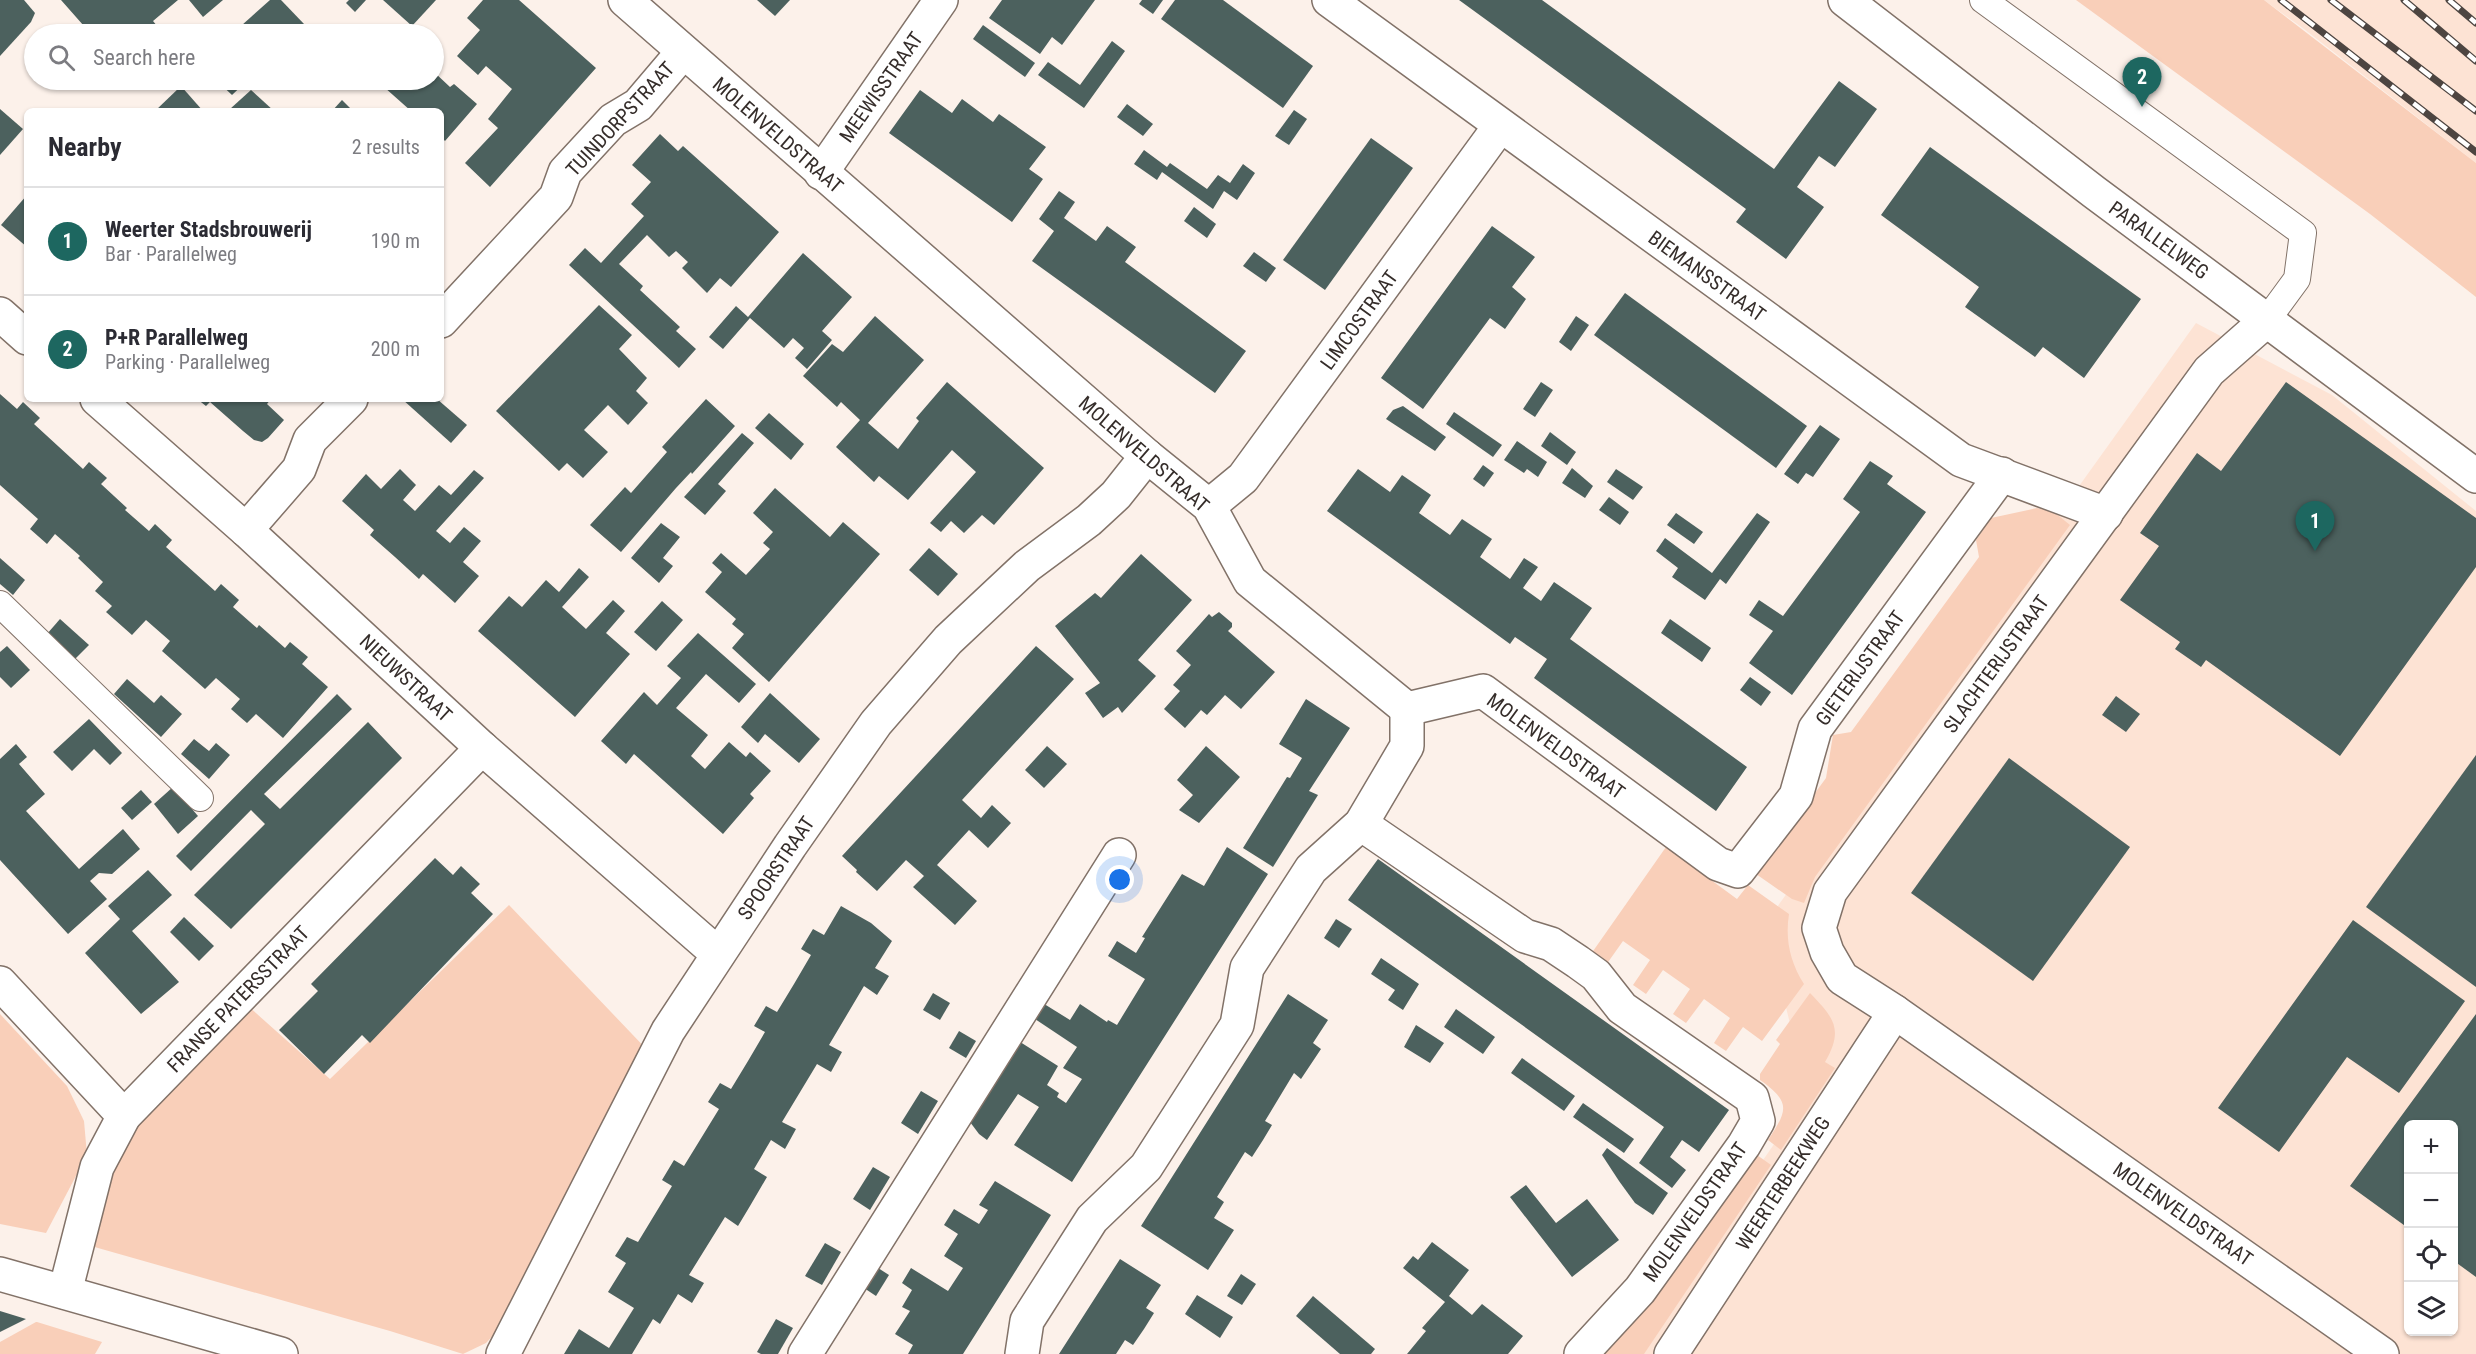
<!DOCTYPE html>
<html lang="en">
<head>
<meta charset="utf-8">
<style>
	:root { --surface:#fff; --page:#f2f2f3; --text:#2b2b33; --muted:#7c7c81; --line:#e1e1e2; --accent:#1d6760 }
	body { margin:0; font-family:"Roboto Condensed",sans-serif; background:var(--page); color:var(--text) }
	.controls { position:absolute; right:18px; bottom:18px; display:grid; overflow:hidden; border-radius:9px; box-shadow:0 2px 4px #0004 }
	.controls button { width:54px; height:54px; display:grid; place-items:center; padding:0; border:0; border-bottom:2px solid var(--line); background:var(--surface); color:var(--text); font:30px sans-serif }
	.you { position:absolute; left:1120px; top:880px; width:21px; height:21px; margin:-15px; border:4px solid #fff; border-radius:50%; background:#1a73e8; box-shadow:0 0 0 9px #1a73e833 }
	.badge { display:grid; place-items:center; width:39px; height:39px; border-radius:50%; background:var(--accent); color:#fff; font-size:20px; font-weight:700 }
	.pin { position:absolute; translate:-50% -50px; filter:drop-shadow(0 2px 3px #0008) }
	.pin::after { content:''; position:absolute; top:32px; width:21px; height:18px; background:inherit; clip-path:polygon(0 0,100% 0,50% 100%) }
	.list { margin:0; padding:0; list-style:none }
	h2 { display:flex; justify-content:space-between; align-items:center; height:78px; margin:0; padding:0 24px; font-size:26px }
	h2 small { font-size:20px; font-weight:400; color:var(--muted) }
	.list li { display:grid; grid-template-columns:39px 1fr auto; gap:18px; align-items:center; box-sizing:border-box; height:108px; padding:0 24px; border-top:2px solid var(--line) }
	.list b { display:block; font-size:22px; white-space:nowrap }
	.list p { margin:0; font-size:20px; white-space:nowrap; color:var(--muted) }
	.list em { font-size:20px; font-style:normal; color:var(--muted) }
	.icon { flex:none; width:33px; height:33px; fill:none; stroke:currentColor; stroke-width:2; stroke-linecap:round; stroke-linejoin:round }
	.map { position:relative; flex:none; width:2476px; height:1354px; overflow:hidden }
	.search { position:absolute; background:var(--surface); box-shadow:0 2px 4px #0004; left:24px; top:24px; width:420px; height:66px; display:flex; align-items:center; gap:15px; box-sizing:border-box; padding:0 21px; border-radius:33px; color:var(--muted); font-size:22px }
	.panel { position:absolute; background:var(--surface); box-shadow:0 2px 4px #0004; left:24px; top:108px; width:420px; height:294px; border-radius:9px }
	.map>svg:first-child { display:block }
</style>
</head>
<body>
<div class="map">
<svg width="2476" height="1354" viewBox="0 0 2476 1354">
	<rect width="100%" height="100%" fill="#fcf1ea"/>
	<g fill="#fde3d4" fill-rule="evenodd">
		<polygon points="2264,0 2476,0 2476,163 2304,29"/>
		<path d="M2196,323L2332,395L2476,511V1354H1629L1808,1095L1765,924ZM2408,1124H2454V1332H2408Z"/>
	</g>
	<g fill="#f9cfb9">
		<polygon points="2076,0 2264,0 2476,163 2476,297 2370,214"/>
		<polygon points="2037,508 2054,512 2070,525 1815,877 1804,903 1792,899 1756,874 1826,778 1833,735 1851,732 1979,557 1976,540 1991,518"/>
		<path d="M1666,847L1737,899L1748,885L1789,914C1785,939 1790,962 1804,984L1762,1041L1743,1027L1726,1051L1714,1043L1730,1018L1704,999L1686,1023L1673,1014L1690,989L1663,970L1646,994L1633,985L1650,960L1623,941L1606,965L1591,954Z"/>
		<polygon points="509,905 652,1055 516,1311 486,1343 463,1354 390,1331 91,1246 109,1172 142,1118 248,1006 330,1079"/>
		<path d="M1810,993C1834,1018 1844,1029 1825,1062L1835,1068L1781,1150L1768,1140C1788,1110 1791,1102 1760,1080V1074L1780,1044L1776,1040Z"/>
		<polygon points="0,1014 67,1086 84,1121 87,1155 46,1233 0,1224"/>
		<polygon points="1757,1155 1771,1165 1644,1354 1594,1354"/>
		<polygon points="36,1322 37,1322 102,1342 95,1354 0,1354 0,1342"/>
	</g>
	<g fill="#4c615e">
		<polygon points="0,0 24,0 35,13 31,22 0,56"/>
		<polygon points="61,0 178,0 153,21 162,32 159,34 91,34"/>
		<polygon points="189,0 223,0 203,17"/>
		<polygon points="270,0 281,0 305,25 295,34 232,34"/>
		<polygon points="349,0 366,0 355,12 346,3"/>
		<polygon points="383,0 436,0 412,26"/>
		<polygon points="483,0 519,0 596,68 490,187 465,163 498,128 488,119 512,89 486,66 478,75 457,56 480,30 467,18"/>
		<polygon points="757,0 790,0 775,16"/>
		<polygon points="1002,0 1095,0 1062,45 1052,37 1040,54 989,18"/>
		<polygon points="1142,0 1163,0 1153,14 1139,4"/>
		<polygon points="1175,0 1223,0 1313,66 1283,108 1161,19"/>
		<polygon points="1459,0 1542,0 1774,169 1839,81 1877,109 1835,167 1819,156 1797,187 1824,207 1786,259 1736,222 1746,209"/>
		<polygon points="983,25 1035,63 1025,77 973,39"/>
		<polygon points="1112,41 1125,51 1084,108 1038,75 1048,62 1080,85"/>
		<polygon points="434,72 450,87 454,84 477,104 445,141 441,137 441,111 411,111 384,87 391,80 434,80"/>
		<polygon points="216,80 248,80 232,95"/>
		<polygon points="181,86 203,111 155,111"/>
		<polygon points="251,90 274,111 232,111 230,109"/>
		<polygon points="920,90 952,113 962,99 993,122 999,114 1046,147 1029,169 1043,179 1012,222 889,133"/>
		<polygon points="342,100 353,111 332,111"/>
		<polygon points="1127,104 1153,124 1143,136 1117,117"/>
		<polygon points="0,109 23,129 0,155"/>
		<polygon points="1294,110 1307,119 1289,145 1275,136"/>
		<polygon points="660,134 678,151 683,146 779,232 731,287 720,278 707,293 682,268 688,262 676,251 669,257 647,235 619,264 643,286 640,290 680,327 676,331 696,349 679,368 569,265 585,248 601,263 644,216 631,204 651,182 632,165"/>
		<polygon points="1371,138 1413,168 1325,290 1283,260"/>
		<polygon points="1930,147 2141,299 2084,378 2043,347 2035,357 1965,307 1979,287 1881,215"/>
		<polygon points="1144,150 1167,167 1170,163 1207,189 1218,175 1230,183 1243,164 1255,173 1237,200 1224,191 1213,209 1162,172 1157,180 1134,164"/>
		<polygon points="1059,191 1075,202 1064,218 1096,241 1107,226 1136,247 1125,262 1246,351 1215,393 1032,261 1054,231 1039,219"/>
		<polygon points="27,195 27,247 1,225"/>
		<polygon points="1194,207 1216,224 1207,238 1184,221"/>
		<polygon points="1492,226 1535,257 1512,287 1526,299 1505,329 1490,318 1423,409 1381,378"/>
		<polygon points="1254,252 1276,268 1266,282 1243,266"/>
		<polygon points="803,253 852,297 822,331 832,340 807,369 795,358 804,348 793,338 784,348 750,318 723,349 709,337 736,306 748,317"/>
		<polygon points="1625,293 1807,426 1776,468 1594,335"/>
		<polygon points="599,305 632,335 619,349 647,378 636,391 648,403 628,425 608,405 584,430 608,452 583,478 567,463 559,471 496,411"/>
		<polygon points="875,316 924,360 868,423 898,449 919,421 916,418 947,382 1044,468 994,525 982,515 964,533 951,521 941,532 930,523 976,472 952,450 908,500 879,476 874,482 836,447 860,420 841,402 837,407 803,376 832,344 843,352"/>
		<polygon points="1576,316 1589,325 1571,351 1559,342"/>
		<polygon points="1541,382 1553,390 1535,417 1523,409"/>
		<polygon points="2286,382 2476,518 2476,567 2340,756 2206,660 2201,667 2175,649 2180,642 2120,600 2159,546 2140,533 2197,453 2221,471"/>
		<polygon points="0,394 17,409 23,402 40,418 34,424 83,469 89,462 107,478 101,484 127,508 125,510 149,531 155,524 172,540 166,547 215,591 221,584 239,600 233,607 257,628 259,625 285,648 290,642 308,657 302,664 328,687 283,738 256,714 247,723 240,717 231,709 240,699 216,678 205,689 162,651 170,641 146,620 132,635 106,612 112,606 95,591 103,582 78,558 80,556 55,534 47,544 30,529 38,519 0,485"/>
		<polygon points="197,399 271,399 267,404 284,420 268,438 262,442 254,440 243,431 210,402 206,406"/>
		<polygon points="402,399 437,399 467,425 451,443"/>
		<polygon points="706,399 735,426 692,474 691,472 676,488 621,552 590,525 625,487 631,493 667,452 662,447"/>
		<polygon points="1403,406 1446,437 1435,451 1386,419 1393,410"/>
		<polygon points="1454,412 1502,445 1493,457 1446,424"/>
		<polygon points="769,413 804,444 791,460 755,428"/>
		<polygon points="1820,425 1840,439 1813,477 1806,473 1798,484 1784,474"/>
		<polygon points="1550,432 1576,452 1567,465 1541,446"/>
		<polygon points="742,433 754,443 718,484 726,491 705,515 684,497"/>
		<polygon points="1517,441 1547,462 1538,477 1527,469 1524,473 1504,460"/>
		<polygon points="1870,461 1893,476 1887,484 1926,512 1792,695 1749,663 1773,631 1749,615 1759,600 1783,616 1860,512 1843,499"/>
		<polygon points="1483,465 1494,473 1484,487 1473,479"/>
		<polygon points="1572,468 1593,486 1585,498 1562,483"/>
		<polygon points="400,469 416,485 403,500 415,511 439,485 451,495 474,470 484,478 436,531 450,543 464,527 481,541 463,562 479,576 455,603 423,574 419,579 395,557 370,535 374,530 342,501 366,474 381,489"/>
		<polygon points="1358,469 1390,492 1402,475 1431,495 1419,513 1450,535 1462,519 1492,539 1480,557 1510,579 1524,558 1538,567 1523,588 1541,601 1554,582 1592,608 1570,639 1747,767 1716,811 1534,678 1547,659 1515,637 1510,644 1327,511"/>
		<polygon points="1616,469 1643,487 1633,500 1607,482"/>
		<polygon points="775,488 830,537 843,522 880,554 769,682 732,648 744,634 732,624 736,619 705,592 722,572 712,563 721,553 746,575 770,549 763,543 773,532 753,513"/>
		<polygon points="1609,497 1629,512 1620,525 1599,510"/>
		<polygon points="1676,513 1703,532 1694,544 1667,525"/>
		<polygon points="1757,513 1770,522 1726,584 1720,579 1705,600 1672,577 1678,568 1656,551 1665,538 1712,573"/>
		<polygon points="661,523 680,537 663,558 673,566 659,583 631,558"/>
		<polygon points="929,548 958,574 938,596 909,570"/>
		<polygon points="1141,554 1192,600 1138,660 1156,676 1122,713 1118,707 1103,718 1085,693 1100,683 1055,626 1095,593 1101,598"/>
		<polygon points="0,558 25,580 13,595 0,584"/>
		<polygon points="579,568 589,577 562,607 586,629 613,600 625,611 606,633 630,654 575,717 478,631 509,596 522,607 546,580 559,592"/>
		<polygon points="662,601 683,620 656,651 634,632"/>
		<polygon points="1219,612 1232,623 1232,627 1228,631 1275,672 1241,709 1225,695 1207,715 1201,710 1185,728 1164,709 1180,691 1173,685 1191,665 1176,651 1209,614 1212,617"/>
		<polygon points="60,619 89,645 75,659 47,634"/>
		<polygon points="1670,619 1711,648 1702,662 1661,633"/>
		<polygon points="698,633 756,684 739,703 706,674 676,708 708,735 691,756 705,769 729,742 746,757 750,752 771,771 750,794 754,798 723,834 634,754 626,764 601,741 644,692 657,705 681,678 667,666"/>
		<polygon points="7,646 30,670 11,688 0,677 0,652"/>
		<polygon points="1036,646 1074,679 962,800 981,818 992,805 1011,823 988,848 969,830 937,865 977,901 955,925 913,887 924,876 906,860 877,891 856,872 857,870 842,856"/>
		<polygon points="1750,677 1771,692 1761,706 1740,690"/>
		<polygon points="127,679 154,703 161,695 182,714 161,737 114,694"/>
		<polygon points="770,693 820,739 799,763 765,734 758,743 741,727"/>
		<polygon points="337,694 352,709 264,794 280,809 368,722 402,758 231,929 194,895 265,824 251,810 191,871 176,856"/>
		<polygon points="2116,696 2140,714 2126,732 2102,715"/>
		<polygon points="1306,699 1350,728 1309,791 1318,795 1273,867 1243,848 1287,777 1290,778 1302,758 1279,744"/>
		<polygon points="89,719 122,753 110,765 94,749 72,771 53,752"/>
		<polygon points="194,739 209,751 216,743 230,755 209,779 181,754"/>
		<polygon points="16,744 27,757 19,764 45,794 26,811 79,869 123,829 140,849 112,874 99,873 90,881 107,899 68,934 0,860 0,759"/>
		<polygon points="1047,746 1067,764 1044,788 1025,770"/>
		<polygon points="1206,746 1240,777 1199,823 1179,810 1193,795 1177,780"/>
		<polygon points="2476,755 2476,987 2366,907"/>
		<polygon points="2009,758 2130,847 2033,981 1911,893"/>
		<polygon points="173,787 198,816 178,834 154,804"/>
		<polygon points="141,790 152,802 132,820 121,808"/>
		<polygon points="1227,847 1268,874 1072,1182 1014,1145 1039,1107 1018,1094 987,1140 979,1134 967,1118 1017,1040 1058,1066 1047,1085 1059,1093 1057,1097 1066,1103 1082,1079 1063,1068 1077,1047 1032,1017 1041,1002 1070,1020 1080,1004 1107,1022 1108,1020 1117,1025 1145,979 1108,956 1117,941 1136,953 1145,938 1142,937 1182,874 1204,886"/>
		<polygon points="435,858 453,875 461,866 480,884 471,893 493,914 370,1043 362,1035 324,1074 279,1030 318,991 311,984"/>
		<polygon points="1378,859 1729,1110 1699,1152 1682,1140 1670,1157 1686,1170 1672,1188 1639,1163 1664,1127 1348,900"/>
		<polygon points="148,870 172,895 132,931 179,982 141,1014 85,953 120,919 108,906"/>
		<polygon points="841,906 871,923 892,941 875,968 889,976 877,995 864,986 829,1045 842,1052 831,1072 817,1064 782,1122 796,1129 785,1149 771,1140 754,1169 767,1177 750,1206 738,1226 725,1217 689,1275 704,1283 692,1303 678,1294 660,1324 653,1319 632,1354 564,1354 579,1329 609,1348 634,1308 608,1292 626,1263 615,1256 627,1237 638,1242 672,1186 662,1180 674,1160 684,1166 719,1109 708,1102 720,1083 731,1089 748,1061 765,1032 754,1026 766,1006 777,1012 794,984 811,955 801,949 813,929 824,935"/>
		<polygon points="184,917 214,946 199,961 170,932"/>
		<polygon points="1336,919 1352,929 1339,948 1324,938"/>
		<polygon points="2353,920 2465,1001 2399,1093 2347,1057 2279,1152 2218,1108"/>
		<polygon points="1381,958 1419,984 1403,1010 1388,1000 1395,990 1371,974"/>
		<polygon points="933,993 950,1003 940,1020 923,1010"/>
		<polygon points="1288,994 1328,1020 1313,1043 1321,1049 1301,1079 1294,1073 1265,1121 1272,1125 1263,1140 1252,1157 1245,1152 1217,1197 1224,1202 1214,1218 1234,1230 1208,1270 1141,1226"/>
		<polygon points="1456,1009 1495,1037 1483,1054 1444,1027"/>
		<polygon points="2476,1014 2476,1277 2454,1261 2454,1124 2408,1124 2408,1228 2350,1186"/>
		<polygon points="1416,1025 1444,1043 1430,1063 1404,1047"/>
		<polygon points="959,1031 976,1041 966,1058 949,1048"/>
		<polygon points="1522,1058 1575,1096 1564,1111 1511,1073"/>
		<polygon points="921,1091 938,1101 918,1134 901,1123"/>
		<polygon points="1583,1103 1634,1139 1624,1153 1573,1117"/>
		<polygon points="1607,1148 1668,1193 1653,1215 1635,1203 1619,1181 1602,1155"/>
		<polygon points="873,1167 890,1177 870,1210 853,1199"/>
		<polygon points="995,1181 1051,1215 963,1354 908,1354 913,1345 895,1334 910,1311 902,1307 912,1290 902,1283 911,1268 948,1291 963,1268 944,1256 958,1234 944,1225 954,1209 979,1224 988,1210 979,1205"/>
		<polygon points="1526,1185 1556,1223 1587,1199 1619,1240 1572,1277 1510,1197"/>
		<polygon points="1432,1242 1469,1270 1449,1296 1472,1315 1482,1304 1523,1336 1508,1354 1407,1354 1426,1331 1422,1328 1445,1302 1403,1268 1413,1256 1418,1260"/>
		<polygon points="825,1243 841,1252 822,1285 805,1276"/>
		<polygon points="1120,1259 1161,1285 1146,1308 1154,1313 1144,1329 1133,1345 1125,1340 1116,1354 1059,1354"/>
		<polygon points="875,1266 889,1275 876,1296 861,1286"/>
		<polygon points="1241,1274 1256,1284 1242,1305 1227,1296"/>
		<polygon points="1197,1295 1233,1317 1220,1338 1185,1314"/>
		<polygon points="1313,1296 1375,1349 1371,1354 1340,1354 1296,1316"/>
		<polygon points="0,1311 26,1319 0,1332"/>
		<polygon points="776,1319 793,1328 778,1354 761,1354 757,1352"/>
	</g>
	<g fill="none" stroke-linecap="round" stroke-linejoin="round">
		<defs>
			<g id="service">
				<polyline points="1983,0 2303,233 2297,279 2267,320"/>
				<polyline points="0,604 200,798"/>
			</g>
			<g id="minor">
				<polyline points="625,0 1147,456 1209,506 1250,581 1407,709 1483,691 1718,864 1738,871 1796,796 1815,729 2002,474"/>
				<polyline points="1329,0 1961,460 2106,514"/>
				<polyline points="1845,0 2094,192 2476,476"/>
				<polyline points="821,173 941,0"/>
				<polyline points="0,314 27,338"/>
				<polyline points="2267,320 2209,371 1830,892 1819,928 1827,952 1842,978 1895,1012 2382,1354"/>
				<polyline points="441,321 556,197 565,172 613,120 638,105 683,52"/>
				<polyline points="97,399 246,530 482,748 718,954"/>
				<polyline points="1209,506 1243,478 1500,126"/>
				<polyline points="246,530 299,469 310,440 351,399"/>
				<polyline points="1361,824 1525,936 1551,944 1578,962 1596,975 1622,1008 1752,1098 1758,1121 1744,1145 1640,1290 1581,1354"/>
				<polyline points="0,983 124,1116"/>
				<polyline points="0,1274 281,1354"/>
				<polyline points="65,1292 97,1167 124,1116 482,748"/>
				<polyline points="503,1354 668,1031 790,846 876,723 948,640 1027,566 1089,520 1116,495 1147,456"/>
				<polyline points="805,1354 1119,855"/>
				<polyline points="1022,1354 1027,1321 1092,1219 1146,1167 1237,1025 1247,968 1311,869 1361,824 1407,746 1407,709"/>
				<polyline points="1671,1354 1895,1012"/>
			</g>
		</defs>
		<use href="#service" stroke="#827268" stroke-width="28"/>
		<use href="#minor" stroke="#827268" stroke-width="36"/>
		<use href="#service" stroke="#fff" stroke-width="26"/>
		<use href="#minor" stroke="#fff" stroke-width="33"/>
		<defs>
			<g id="rail">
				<polyline points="2281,0 2476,152"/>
				<polyline points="2331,0 2476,111"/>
				<polyline points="2404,0 2476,61"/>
				<polyline points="2449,0 2476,23"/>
			</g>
		</defs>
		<use href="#rail" stroke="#4d4541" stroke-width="7"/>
		<use href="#rail" stroke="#fff" stroke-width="4.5" stroke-dasharray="14" stroke-linecap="butt"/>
	</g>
	<g text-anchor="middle" stroke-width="6" stroke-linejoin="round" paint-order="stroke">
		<g font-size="20" fill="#352d2a" stroke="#fff">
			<text transform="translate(881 87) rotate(-55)" y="7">MEEWISSTRAAT</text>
			<text transform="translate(620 119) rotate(-47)" y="7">TUINDORPSTRAAT</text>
			<text transform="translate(778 135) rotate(41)" y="7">MOLENVELDSTRAAT</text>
			<text transform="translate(2159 240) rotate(36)" y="7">PARALLELWEG</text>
			<text transform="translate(1707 276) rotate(36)" y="7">BIEMANSSTRAAT</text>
			<text transform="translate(1359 320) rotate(-54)" y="7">LIMCOSTRAAT</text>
			<text transform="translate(1144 454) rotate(41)" y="7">MOLENVELDSTRAAT</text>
			<text transform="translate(1996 664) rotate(-54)" y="7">SLACHTERIJSTRAAT</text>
			<text transform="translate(1860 668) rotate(-54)" y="7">GIETERIJSTRAAT</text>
			<text transform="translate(406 678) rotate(43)" y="7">NIEUWSTRAAT</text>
			<text transform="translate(1556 746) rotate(36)" y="7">MOLENVELDSTRAAT</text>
			<text transform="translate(776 868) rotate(-56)" y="7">SPOORSTRAAT</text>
			<text transform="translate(238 999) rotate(-46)" y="7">FRANSE PATERSSTRAAT</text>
			<text transform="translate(1783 1183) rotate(-57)" y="7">WEERTERBEEKWEG</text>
			<text transform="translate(1695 1212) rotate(-55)" y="7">MOLENVELDSTRAAT</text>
			<text transform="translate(2183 1214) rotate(35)" y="7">MOLENVELDSTRAAT</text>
		</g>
	</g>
</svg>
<div class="controls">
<button>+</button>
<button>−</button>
<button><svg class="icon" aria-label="locate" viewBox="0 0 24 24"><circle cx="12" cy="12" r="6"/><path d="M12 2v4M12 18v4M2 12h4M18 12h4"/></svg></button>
<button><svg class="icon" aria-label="layers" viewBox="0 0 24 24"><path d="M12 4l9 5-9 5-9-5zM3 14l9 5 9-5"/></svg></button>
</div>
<div class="you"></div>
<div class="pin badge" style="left:2315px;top:551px">1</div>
<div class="pin badge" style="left:2142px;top:107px">2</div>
<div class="search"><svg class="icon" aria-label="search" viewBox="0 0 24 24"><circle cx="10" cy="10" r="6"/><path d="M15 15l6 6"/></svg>Search here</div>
<section class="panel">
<h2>Nearby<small>2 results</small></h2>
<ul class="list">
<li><span class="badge">1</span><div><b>Weerter Stadsbrouwerij</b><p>Bar · Parallelweg</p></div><em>190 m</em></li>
<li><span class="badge">2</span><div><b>P+R Parallelweg</b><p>Parking · Parallelweg</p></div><em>200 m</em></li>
</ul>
</section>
</div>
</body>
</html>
